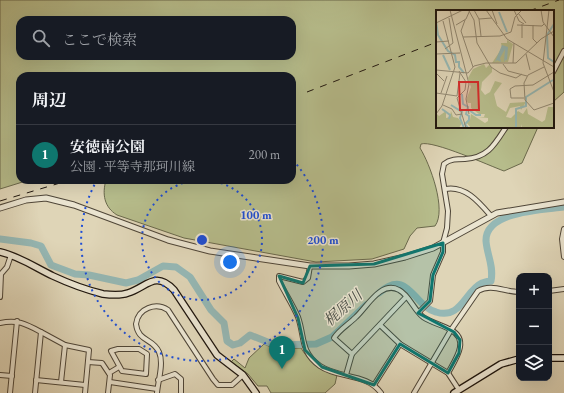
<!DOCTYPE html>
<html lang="ja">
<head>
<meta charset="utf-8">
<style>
	:root { --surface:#171b24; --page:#20242c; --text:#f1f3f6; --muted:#9ea1a6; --line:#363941; --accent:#0f766e }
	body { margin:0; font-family:"EB Garamond","Noto Serif JP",serif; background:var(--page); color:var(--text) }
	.controls { position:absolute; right:12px; bottom:12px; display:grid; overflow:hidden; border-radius:8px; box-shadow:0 4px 16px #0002 }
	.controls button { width:36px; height:36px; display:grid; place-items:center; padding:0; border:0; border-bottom:1px solid var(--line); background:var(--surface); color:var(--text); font:20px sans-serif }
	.you { position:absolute; left:230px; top:262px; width:14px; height:14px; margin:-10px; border:3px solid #fff; border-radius:50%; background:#1a73e8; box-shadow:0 0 0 6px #1a73e833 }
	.badge { display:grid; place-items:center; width:26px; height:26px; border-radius:50%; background:var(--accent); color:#fff; font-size:13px; font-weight:700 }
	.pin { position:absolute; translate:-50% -33px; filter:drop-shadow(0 1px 2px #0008) }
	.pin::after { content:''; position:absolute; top:21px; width:14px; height:12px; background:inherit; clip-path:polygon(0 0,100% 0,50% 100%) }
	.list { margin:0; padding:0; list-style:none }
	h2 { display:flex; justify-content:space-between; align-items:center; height:52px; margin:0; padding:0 16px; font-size:17px }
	h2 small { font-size:13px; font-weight:400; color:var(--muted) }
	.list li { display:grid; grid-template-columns:26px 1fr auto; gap:12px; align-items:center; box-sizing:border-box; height:60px; padding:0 16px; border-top:1px solid var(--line) }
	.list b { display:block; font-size:15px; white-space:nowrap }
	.list p { margin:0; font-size:13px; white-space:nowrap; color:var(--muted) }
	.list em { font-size:13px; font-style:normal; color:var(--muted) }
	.icon { flex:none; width:22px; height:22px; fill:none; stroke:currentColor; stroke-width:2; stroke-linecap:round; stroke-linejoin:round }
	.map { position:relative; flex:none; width:564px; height:393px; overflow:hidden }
	.search { position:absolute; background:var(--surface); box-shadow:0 4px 16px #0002; left:16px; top:16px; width:280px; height:44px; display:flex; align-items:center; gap:10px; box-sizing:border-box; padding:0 14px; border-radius:12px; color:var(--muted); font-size:15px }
	.panel { position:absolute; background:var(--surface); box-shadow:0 4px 16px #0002; left:16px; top:72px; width:280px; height:112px; border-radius:12px }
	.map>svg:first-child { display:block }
</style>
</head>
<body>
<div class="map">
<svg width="564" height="393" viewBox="0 0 564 393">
	<rect width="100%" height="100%" fill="#dfd5b7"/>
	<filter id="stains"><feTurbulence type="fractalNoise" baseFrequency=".005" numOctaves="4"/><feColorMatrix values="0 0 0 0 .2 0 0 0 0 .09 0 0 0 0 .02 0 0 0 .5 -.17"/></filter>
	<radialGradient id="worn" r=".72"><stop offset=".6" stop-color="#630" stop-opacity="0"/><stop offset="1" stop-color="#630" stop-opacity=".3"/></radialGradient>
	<g fill="#b6bc8b" stroke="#6a694c" fill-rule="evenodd">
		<path d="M0,0H564V92L553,102V11H437V127H538L522,163L504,171C490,166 433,140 421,144L420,148C430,164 447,210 435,226L417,228L410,236L404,249L372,259L316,262L184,238L117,215C104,207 102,194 106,180H292V76H20V180H29L0,189ZM20,20H292V56H20Z"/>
		<path d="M264,344L275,349L301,348C309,362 321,370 337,375L335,384L325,393H271L267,386H258L248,374L231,362L234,359L245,368L249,358Z"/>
	</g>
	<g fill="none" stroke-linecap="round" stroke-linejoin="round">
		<g stroke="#95b8b5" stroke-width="7">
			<polyline points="0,239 31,243 41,246 51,265 75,274 89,275 126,283 138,280 163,266 176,267 190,277 211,310 224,323 227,341 233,345 240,343 250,335 275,345 316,344 332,337 366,305"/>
			<path d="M379,293C408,267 413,306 436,312C461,320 465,291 482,283C485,282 488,281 491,281C494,266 487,255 486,241C485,211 543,210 564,207"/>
		</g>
		<defs>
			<g id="minor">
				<polyline points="553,72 564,51"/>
				<path d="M445,189C465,185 479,202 491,216"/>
				<polyline points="564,229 562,239 564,257"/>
				<path d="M310,266L308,278L303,282L279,276V281C285,293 293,305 298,317C305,337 300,352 320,366C339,379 367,373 381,393"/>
				<polyline points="549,291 564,289"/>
				<polyline points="0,297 1,274 7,267 11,255"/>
				<path d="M419,312L430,301L433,275L443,252V243L447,228L448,211L442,174L444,164C450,159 457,159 465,159C488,158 495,144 506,127"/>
				<path d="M0,323C17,319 26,324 41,332L35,393"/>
				<polyline points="380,325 400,344 448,373 459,390"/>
				<polyline points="41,332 65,345 89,350 85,393"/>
				<polygon points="118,349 139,349 147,354 146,374 122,371 111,351"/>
				<polyline points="352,354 406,297"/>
				<polyline points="88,362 102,363 110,375 108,393"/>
				<polyline points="109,373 119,367"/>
				<polyline points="0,375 12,376"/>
				<path d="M346,375L352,354L334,338C340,329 348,325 356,317C367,307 381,280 399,290C409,295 414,310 423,317C432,323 443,325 451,330C470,340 455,360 448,373"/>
				<polyline points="36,380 85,385"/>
				<polyline points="158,380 175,374 181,379 181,393"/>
				<polyline points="61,382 65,345"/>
				<polyline points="110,382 157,389"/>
				<polyline points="374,385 400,344"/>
				<polyline points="10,393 17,321"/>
				<path d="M157,393C158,381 164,363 159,352C153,338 138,342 136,324C138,308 156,302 168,310L213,379L218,385H232L243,375"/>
				<path d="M414,393L451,330L478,291C491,283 505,292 519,292"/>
			</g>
			<polyline id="tertiary" points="0,208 26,200 46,198 74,205 168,240 210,251 310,266 349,266 374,264 405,257 433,248 497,213 564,202"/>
			<g id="secondary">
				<path d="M0,252C19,256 36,268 53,276C68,283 87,290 103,294C111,295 120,296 128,293C147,287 155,270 174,290L217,355L243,375L256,393"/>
				<polyline points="549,358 564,358"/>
				<polyline points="454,393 501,364 519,359"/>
			</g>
		</defs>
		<use href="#minor" stroke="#4f4638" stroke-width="6"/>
		<use href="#tertiary" stroke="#4f4638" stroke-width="7"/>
		<use href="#secondary" stroke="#1f160e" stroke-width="8"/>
		<use href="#minor" stroke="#eae4d0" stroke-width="4"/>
		<use href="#tertiary" stroke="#eae4d0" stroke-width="5"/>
		<use href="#secondary" stroke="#eae4d0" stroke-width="5.5"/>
		<g stroke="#1f160e" stroke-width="1" stroke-dasharray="7 7" stroke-linecap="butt">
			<polyline points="529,11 559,0"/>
			<polyline points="307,92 437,42"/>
			<polyline points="0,201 70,180"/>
		</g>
	</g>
	<path fill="#0f766e" fill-opacity="0.2" stroke="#0f766e" stroke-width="3" stroke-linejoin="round" d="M443,243V252L433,275L430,301L418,313L454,332L460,340L459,353L448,373L400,344L374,385L322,367L305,350L298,318L279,276L303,283L310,266L374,264Z"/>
	<g fill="none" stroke="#1d4ed8" stroke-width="2" stroke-dasharray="2 4">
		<path d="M203 180A60 60 0 1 1 201 180"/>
		<path d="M293 160A121 121 0 1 1 97 180"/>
	</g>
	<g text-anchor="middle" stroke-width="3" stroke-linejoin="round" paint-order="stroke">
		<g font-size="15" font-style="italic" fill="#484f48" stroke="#eae4d0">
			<text transform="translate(343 308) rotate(-42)" y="5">梶原川</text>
		</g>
	</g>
	<g transform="translate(436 10)">
		<rect width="118" height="118" fill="#dfd5b7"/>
		<path d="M71,30L77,34L72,52L56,53L66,38L65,33H71ZM48,54L50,58L53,55L56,58V62L46,72L45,80L49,85L54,82L59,71L66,73L58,84L61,96L70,102L74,93L90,92L85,100L84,96L74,98L70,107L75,108L82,101L87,104L91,98L92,104L106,112L109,110L112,97H118V118H86L85,114V118H35L30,112L34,110L35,104L49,113L52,111V108L42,107H48L49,104H43L35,98V93H32L30,90L35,77L32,68L37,59ZM10,101V108L14,107L15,101L17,107L22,108L26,113L23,118H0V103L3,106Z" fill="#b6bc8b"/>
		<path d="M66,35L72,37L71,51L70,49L68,52L69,39L64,48L65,52L61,50L59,52Z" fill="#95b8b5"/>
		<path fill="none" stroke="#95b8b5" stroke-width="2" d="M63,2L71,22M0,11L2,25L12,41L19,45L20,52H23V57L28,63M118,14L111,25L112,48L118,52M7,45L14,60M26,84L27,94L32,97L30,104L33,106V110L29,114L32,118M15,95L26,102L24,108L28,118M6,99L14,105L13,109M33,100L40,105H45M80,118V99L90,96V87L117,70"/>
		<path fill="none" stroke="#928973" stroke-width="1" d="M14,0L33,74L30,89L33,104M38,0L43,9L56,8M50,0L71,29L118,57M56,0L61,14M78,0L83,11L88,14M105,0L107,12L118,27M113,0L107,53L118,82M33,1L38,10L41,33L55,57L64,63L80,68L86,64M82,3L90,13M43,9L45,26M29,10L25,21L37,57M0,13L27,0M86,14V28M20,15L30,9L34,0M81,15L106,16L108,14M97,15V29L101,33M27,27L64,26L75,22L79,7L86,0M0,32L13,31M9,39L17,33L13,8M0,44L24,43M90,44L94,60M77,53L78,33M67,54L72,61L91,66M0,57V63L8,71M108,57L92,65L88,73L89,90L98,100L118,93M0,60L32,63L38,56L50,53H80L105,29L118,21M23,61L30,72L29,80L21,88L30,118M0,83L21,86L24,63M5,83L11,66M88,88H75L74,79L79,76L97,75L118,62M7,95L16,99L20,105L26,104M0,104L6,96L19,57L7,11"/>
		<path fill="#d62828" fill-opacity="0.15" stroke="#d62828" stroke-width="2" d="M23,72H42L43,100H24Z"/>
		<rect width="118" height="118" fill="none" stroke="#1f160e" stroke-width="2"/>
	</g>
	<circle cx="202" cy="240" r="6" fill="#1d4ed8" stroke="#eae4d0" stroke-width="2"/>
	<g font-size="12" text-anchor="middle" font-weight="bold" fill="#1d4ed8" stroke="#eae4d0" stroke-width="3" stroke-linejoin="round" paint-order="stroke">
		<text x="256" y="219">100 m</text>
		<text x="323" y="244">200 m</text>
	</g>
	<rect width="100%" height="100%" filter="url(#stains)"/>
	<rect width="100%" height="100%" fill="url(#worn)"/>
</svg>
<div class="controls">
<button>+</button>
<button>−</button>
<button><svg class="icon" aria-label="layers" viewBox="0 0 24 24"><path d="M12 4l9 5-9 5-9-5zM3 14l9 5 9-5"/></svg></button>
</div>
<div class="you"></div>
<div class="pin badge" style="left:282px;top:369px">1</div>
<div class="search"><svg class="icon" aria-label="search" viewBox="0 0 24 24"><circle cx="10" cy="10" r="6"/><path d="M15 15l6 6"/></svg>ここで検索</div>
<section class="panel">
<h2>周辺<small></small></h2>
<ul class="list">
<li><span class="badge">1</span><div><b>安徳南公園</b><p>公園 · 平等寺那珂川線</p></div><em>200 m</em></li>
</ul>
</section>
</div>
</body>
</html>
